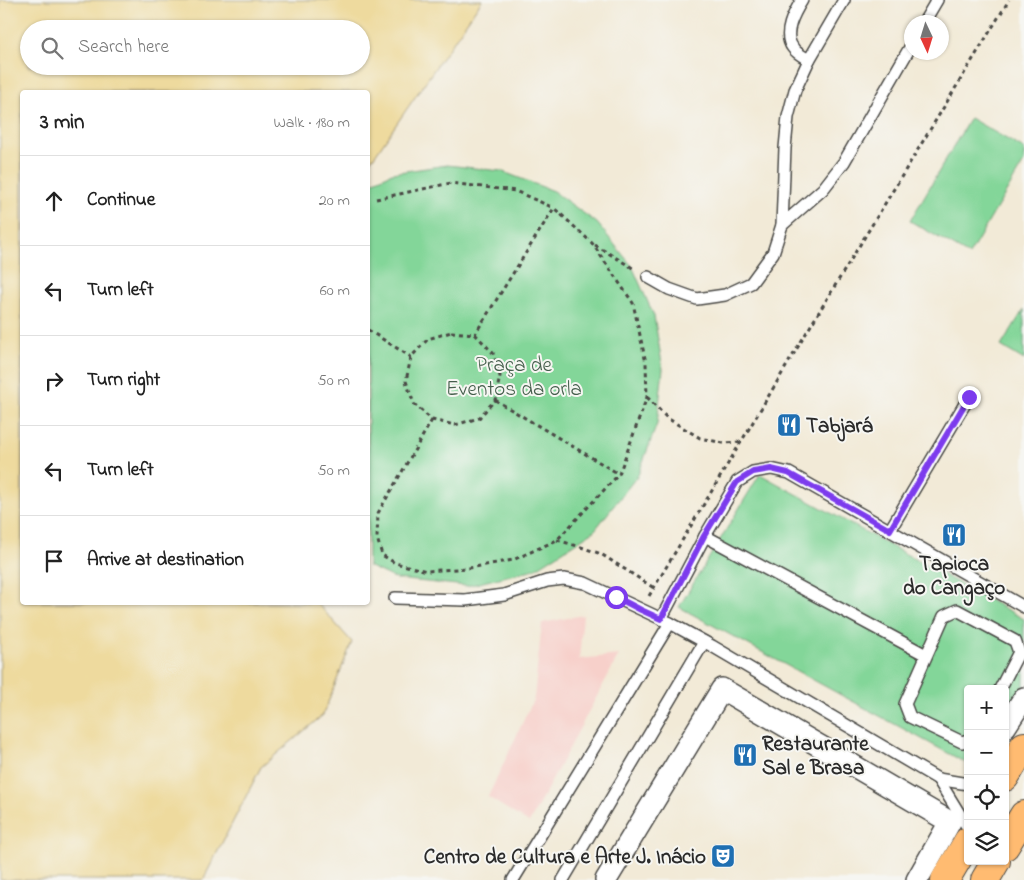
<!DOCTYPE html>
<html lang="en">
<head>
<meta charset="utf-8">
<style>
	:root { --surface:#fff; --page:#f2f2f2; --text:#222; --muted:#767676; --line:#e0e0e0 }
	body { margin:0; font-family:"Indie Flower",sans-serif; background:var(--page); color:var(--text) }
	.controls { position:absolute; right:15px; bottom:15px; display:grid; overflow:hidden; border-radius:5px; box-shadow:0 1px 4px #0004 }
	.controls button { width:45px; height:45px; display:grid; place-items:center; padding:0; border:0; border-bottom:1px solid var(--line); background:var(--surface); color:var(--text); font:25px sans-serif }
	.compass { position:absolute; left:904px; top:15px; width:45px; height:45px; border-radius:50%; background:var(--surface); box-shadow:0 1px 4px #0004; rotate:176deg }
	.stop { position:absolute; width:15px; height:15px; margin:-11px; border:4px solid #7c3aed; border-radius:50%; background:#fff }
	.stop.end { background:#7c3aed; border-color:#fff; box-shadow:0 1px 5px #0008 }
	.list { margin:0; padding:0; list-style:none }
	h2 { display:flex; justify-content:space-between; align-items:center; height:65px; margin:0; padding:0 20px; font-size:21px }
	h2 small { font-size:16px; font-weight:400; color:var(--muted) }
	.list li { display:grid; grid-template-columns:32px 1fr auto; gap:15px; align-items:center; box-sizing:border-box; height:90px; padding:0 20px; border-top:1px solid var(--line) }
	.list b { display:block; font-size:19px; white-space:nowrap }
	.list em { font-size:16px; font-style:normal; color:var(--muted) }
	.icon { flex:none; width:28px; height:28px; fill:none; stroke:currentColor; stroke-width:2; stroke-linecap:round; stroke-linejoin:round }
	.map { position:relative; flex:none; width:1024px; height:880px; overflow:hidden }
	.search { position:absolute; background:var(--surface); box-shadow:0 1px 4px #0004; left:20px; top:20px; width:350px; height:55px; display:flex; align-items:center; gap:12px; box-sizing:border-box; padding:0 18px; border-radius:28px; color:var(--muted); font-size:19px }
	.panel { position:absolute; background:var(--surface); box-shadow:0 1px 4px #0004; left:20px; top:90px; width:350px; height:515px; border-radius:5px }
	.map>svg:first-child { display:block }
</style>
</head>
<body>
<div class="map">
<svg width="1024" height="880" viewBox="0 0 1024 880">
	<rect width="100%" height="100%" fill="#f6f6f2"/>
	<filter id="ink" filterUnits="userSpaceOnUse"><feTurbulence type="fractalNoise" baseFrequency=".02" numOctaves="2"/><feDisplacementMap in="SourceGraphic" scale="10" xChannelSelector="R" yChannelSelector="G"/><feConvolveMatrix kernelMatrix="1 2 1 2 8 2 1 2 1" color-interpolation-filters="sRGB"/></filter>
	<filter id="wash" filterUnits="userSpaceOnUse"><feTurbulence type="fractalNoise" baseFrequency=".0096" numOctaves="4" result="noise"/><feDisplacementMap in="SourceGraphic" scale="20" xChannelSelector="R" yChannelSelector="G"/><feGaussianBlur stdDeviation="1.12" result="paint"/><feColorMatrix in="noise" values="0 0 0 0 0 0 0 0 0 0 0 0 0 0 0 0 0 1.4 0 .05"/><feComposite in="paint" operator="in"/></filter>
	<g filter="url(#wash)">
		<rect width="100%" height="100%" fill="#f2ead7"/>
		<polygon fill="#f7d0ca" points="583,615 579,659 619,655 529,823 488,797 534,698 542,623"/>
		<g fill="#83d699" stroke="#578062">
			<polygon points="970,118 1024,149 1024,162 969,255 910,221"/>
			<polygon points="447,165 501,171 553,191 597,223 632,266 654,316 663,369 657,424 638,475 594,531 535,569 467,586 396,579 368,566 368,184 392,173"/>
			<polygon points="1024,309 1024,360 1001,346"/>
			<polygon points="760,474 1024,619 1024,716 1005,746 1005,689 968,689 968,764 679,607"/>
		</g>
		<path fill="#eeda9e" stroke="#8c8264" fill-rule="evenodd" d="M0,0H482L373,158L368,161V92H22V602L317,603L352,642L323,715L261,767L203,880H0ZM29,29H361V66H29Z"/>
	</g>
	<g filter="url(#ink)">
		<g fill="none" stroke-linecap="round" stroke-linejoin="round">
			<defs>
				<g id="lane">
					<path d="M802,0C794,13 782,34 793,48C796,53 804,57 809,60"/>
					<polyline points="924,22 937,0"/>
					<polyline points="782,225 823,189 844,162 912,44"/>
					<polyline points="648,277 669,289 697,299 725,295 751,283 773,253 782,225 785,148 788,117 795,90 809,60 844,0"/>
					<polyline points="890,530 969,397"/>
					<polyline points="705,536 926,655"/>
					<polyline points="395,598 465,600 504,595 547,581 564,579 585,583 670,623 712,646 938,779 968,784"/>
					<polyline points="661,619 705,536 737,482 753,472 771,469 789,473 1024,607"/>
					<polyline points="968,740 962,742 910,717 905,704 944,616 957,610 1015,641 1019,652 1000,689"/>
					<polyline points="938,779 968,828"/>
					<polyline points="513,880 670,623"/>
					<polyline points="563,880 704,642"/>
				</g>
				<g id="street">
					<polyline points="1005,727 1024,698"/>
					<polyline points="606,880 722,689 950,822 917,880"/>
				</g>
				<g id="primary">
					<polyline points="1005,777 1024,746"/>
					<polyline points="1005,846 1024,815"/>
					<polyline points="945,880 968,841"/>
					<polyline points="985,880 996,861"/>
				</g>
			</defs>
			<use href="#lane" stroke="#494845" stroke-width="14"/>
			<use href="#street" stroke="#494845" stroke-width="24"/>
			<use href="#primary" stroke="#494845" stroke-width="30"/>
			<g stroke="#494845" stroke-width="3" stroke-dasharray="4 4" stroke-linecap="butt">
				<polyline points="376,199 451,183 515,191 554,208"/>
				<polyline points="595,245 636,270"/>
				<polyline points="368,330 411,357"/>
				<polygon points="451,332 475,334 493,353 500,376 495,400 479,418 455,425 432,420 414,404 406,381 411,357 428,339"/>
				<polyline points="647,397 667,418 700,438 723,443 741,442"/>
				<polyline points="495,400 619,474"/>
				<polyline points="432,420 378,513 377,538 382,555 395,563 427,571 469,568 513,560 557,540 619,474 647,397 646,363 633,303 592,243 554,208 475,334"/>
				<polyline points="557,540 581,547 601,554 654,588"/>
				<polyline points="649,596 805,335 1009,0"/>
			</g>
			<use href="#lane" stroke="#fff" stroke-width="11"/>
			<use href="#street" stroke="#fff" stroke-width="21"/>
			<use href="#primary" stroke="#ffbb71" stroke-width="28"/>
		</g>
	</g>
	<g fill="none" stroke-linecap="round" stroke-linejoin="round" filter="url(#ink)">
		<polyline stroke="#7c3aed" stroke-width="6" points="616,597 641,610 661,619 704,536 737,482 753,472 771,469 788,473 890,530 969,397"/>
	</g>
	<defs>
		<symbol id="restaurant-square" viewBox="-11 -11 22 22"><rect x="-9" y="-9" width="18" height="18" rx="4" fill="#1f6fb2" stroke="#f6f6f2"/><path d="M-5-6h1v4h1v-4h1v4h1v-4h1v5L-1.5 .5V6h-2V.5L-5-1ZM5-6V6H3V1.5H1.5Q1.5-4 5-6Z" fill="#fff"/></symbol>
		<symbol id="theatre-square" viewBox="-11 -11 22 22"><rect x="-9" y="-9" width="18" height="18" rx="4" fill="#1f6fb2" stroke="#f6f6f2"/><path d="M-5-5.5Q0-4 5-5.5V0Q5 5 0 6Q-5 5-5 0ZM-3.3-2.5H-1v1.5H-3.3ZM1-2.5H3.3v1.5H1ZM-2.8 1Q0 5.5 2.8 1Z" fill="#fff"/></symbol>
	</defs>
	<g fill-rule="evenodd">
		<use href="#restaurant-square" x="775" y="411" width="28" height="28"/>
		<use href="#restaurant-square" x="940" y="521" width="28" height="28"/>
		<use href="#restaurant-square" x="731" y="741" width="28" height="28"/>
		<use href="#theatre-square" x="709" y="842" width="28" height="28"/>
	</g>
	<g text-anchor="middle" stroke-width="4" stroke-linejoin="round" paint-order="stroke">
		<g font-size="21" fill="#455e4c" stroke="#f6f6f2">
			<text x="514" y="371">Praça de<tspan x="514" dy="24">Eventos da orla</tspan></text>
		</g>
		<g font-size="21" font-weight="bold" fill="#2b2b2b" stroke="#f6f6f2" text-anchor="start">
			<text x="806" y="432">Tabjará</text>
			<text x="954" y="570" text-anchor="middle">Tapioca<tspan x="954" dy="24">do Cangaço</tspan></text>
			<text x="762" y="750">Restaurante<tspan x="762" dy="24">Sal e Brasa</tspan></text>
			<text x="706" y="863" text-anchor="end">Centro de Cultura e Arte J. Inácio</text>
		</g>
	</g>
</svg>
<div class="controls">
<button>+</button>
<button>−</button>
<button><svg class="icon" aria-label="locate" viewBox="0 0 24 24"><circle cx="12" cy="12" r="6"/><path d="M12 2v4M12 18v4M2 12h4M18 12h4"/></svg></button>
<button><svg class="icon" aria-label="layers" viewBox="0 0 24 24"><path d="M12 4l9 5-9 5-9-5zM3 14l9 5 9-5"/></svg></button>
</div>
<svg class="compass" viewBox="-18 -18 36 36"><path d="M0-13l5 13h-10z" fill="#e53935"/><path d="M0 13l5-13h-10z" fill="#767676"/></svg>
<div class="stop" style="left:616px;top:597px"></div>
<div class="stop end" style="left:969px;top:397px"></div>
<div class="search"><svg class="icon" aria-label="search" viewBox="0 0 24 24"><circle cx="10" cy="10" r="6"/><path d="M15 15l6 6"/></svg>Search here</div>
<section class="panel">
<h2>3 min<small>Walk · 180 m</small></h2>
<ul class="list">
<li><svg class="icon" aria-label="ahead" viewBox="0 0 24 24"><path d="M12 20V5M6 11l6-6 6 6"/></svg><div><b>Continue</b></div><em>20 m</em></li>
<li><svg class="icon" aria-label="left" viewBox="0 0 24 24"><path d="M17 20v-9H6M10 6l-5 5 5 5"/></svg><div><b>Turn left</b></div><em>60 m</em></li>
<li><svg class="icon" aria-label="right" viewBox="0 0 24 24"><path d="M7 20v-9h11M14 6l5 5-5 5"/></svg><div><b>Turn right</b></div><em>50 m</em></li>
<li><svg class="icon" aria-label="left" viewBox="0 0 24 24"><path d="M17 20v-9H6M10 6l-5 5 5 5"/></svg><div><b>Turn left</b></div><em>50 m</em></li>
<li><svg class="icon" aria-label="arrive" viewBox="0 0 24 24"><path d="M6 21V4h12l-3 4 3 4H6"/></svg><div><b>Arrive at destination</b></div></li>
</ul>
</section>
</div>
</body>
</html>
